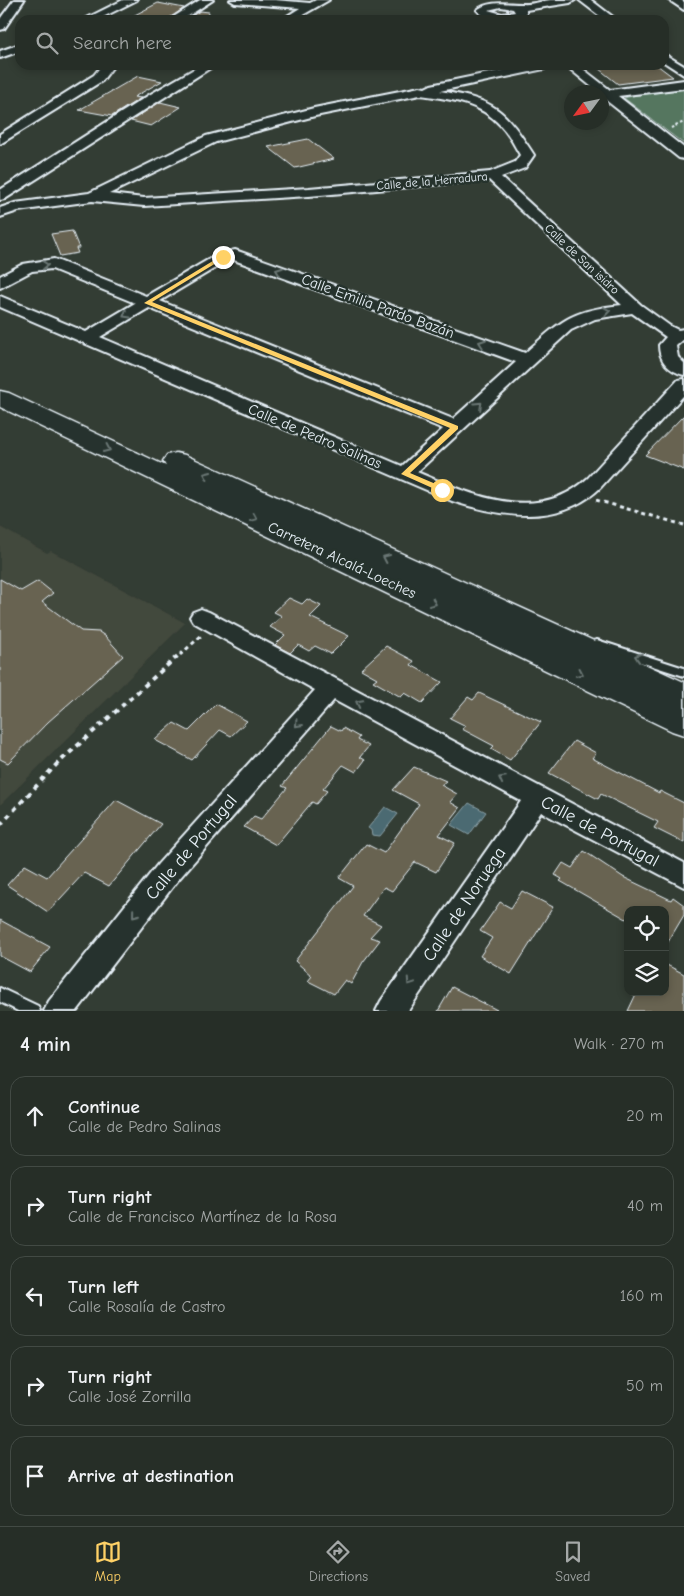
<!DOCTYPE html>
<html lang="en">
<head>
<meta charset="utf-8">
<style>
	:root { --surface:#262e27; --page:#323a33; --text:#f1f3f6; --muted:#a4a8a7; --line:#424a44; --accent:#ffd166 }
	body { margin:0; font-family:"Comic Neue",sans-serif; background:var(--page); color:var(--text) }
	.controls { position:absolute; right:15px; bottom:15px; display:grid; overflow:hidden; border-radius:10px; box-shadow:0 2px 8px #0003 }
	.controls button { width:45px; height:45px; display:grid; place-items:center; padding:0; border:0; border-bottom:1px solid var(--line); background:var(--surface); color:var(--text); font:25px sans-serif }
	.compass { position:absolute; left:564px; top:85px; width:45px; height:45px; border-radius:50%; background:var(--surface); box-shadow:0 2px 8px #0003; rotate:237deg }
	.stop { position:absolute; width:15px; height:15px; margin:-11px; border:4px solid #ffd166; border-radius:50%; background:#fff }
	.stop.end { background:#ffd166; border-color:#fff; box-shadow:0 1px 5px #0008 }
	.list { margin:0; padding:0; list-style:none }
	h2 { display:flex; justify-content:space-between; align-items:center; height:65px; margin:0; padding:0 20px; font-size:21px }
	h2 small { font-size:16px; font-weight:400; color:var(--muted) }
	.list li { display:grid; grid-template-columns:32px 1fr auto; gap:15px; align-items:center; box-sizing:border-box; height:80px; margin:0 10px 10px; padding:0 10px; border:1px solid var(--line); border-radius:15px }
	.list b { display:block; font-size:19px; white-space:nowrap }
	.list p { margin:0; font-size:16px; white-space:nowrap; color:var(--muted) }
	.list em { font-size:16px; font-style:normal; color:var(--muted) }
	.icon { flex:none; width:28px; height:28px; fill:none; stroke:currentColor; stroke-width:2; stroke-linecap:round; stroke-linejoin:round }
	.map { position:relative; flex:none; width:684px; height:1011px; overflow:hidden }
	.search { position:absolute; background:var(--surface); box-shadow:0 2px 8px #0003; left:15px; right:15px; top:15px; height:55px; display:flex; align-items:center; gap:12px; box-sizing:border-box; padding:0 18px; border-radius:15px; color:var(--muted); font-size:19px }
	.sheet { height:515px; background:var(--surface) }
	nav { display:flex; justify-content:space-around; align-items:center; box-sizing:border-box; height:70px; border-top:1px solid var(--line); background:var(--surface); font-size:14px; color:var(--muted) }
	nav a { display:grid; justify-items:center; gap:2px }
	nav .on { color:var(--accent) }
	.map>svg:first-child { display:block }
</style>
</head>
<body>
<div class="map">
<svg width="684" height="1011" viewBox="0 0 684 1011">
	<rect width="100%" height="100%" fill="#333d34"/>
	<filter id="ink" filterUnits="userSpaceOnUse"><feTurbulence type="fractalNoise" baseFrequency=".02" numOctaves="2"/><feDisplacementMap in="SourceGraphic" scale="10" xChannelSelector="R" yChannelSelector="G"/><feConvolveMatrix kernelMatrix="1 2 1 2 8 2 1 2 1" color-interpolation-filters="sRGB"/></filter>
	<g filter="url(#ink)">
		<polygon fill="#43483d" points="0,527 47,553 51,551 185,623 0,805"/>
		<polygon fill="#55765f" stroke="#9eb4ac" points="684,89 684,144 624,98 632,96"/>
		<g fill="#4b6a72" stroke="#8aa0a8">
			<polygon points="469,803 486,812 469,835 451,825"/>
			<polygon points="385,807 398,814 380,836 372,835 371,830 368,828"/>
		</g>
		<g fill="#686351" stroke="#e8f1f8">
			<polygon points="158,3 184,8 167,20 125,20"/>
			<polygon points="200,11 209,12 208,20 185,20"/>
			<polygon points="594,65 657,65 673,77 618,84"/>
			<polygon points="138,76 162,81 134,97 141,98 112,116 79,110"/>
			<polygon points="160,102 181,107 151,126 131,121"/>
			<polygon points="308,139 334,159 295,168 268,147"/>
			<polygon points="72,231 79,248 76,248 78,253 60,256 51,234"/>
			<polygon points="684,415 684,470 645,455"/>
			<polygon points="0,579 21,591 38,581 53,593 42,602 81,631 99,632 105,636 123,656 48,722 8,763 0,759"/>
			<polygon points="289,598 302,604 307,599 321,606 310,617 349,636 331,654 315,646 309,651 298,645 290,653 275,645 285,635 270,627 282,616 274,612"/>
			<polygon points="386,646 414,661 411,665 442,682 422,703 405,693 401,697 373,681 377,678 361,669"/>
			<polygon points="479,693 541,722 510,760 491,749 494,746 462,729 466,726 450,718 468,697 473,700"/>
			<polygon points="216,704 247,721 231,736 220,730 192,760 155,740 174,723 189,731"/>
			<polygon points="331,726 341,731 343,728 359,737 357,740 369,746 360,757 365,760 356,772 343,765 323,789 327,791 316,804 312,802 276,845 244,827 254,816 261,819 287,788 282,786"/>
			<polygon points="574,741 596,753 592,758 659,793 660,791 684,803 684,843 654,828 658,822 601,794 598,799 549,773"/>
			<polygon points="414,767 446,781 441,785 457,794 450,802 460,808 439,835 455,843 436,872 415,862 392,891 384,887 363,916 381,925 370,937 380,940 363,962 351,984 345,980 334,994 308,981 312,976 295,961 353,886 339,878 366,844 384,853 419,804 393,790"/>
			<polygon points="116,800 161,824 109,886 84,873 48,912 7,885 25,865 47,877"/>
			<polygon points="584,851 623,877 671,900 673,897 684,905 684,915 665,947 665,910 628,910 628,920 560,881 562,879 555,875 563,863 572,868"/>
			<polygon points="522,891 553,907 511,974 480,956 492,938 480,931 500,902 511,908"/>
			<polygon points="0,920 50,947 30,972 0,956"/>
			<polygon points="665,964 684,974 684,1011 628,1011 637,992 665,992"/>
			<polygon points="452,987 499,1011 438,1011"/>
		</g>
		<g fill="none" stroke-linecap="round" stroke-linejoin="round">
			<defs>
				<g id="service">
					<polygon points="597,640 684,668 684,676 593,647 591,644 593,641"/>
					<polygon points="0,988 38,1006 40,1011 18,1011 0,1002"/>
				</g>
				<g id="minor">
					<polygon points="14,0 24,0 4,29 0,30 0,19"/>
					<polygon points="123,0 137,0 97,20 83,20"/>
					<polygon points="200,0 213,0 182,20 169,20"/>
					<polygon points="230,0 275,0 310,3 316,0 329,0 294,20 281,20 300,8 235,3"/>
					<path d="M550,0H575L570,3L526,10V14C512,23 488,24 477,10C489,0 506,4 522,4C531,5 541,1 550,0ZM501,7L513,9L515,12L502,14L488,10Z"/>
					<polygon points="579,0 591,0 617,20 605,20"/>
					<polygon points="669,0 681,0 684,2 684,10"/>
					<polygon points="20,44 20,51 0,58 0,51"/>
					<polygon points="664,54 684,66 684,75 664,62"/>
					<polygon points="102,65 114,65 102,81 0,144 0,134 94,75"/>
					<polygon points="201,65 215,65 5,199 0,200 0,190 149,95"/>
					<path d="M527,65H550L544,69L440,91C496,100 504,109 534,155L525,168L501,177L641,305L670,326L678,330L684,329V339L676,346L678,357L684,363V375C669,371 659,361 659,345L666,337L632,313L595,319L571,330L417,472C471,495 538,525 588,478L678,380L684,379V395L601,487C560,527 502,517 452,501L0,307V296L86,332L135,303L52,269L32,271L0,288V276L23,264L54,259L146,296L218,254L235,250L525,353C562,320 571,310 622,305L489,180L309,196L144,206L92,201L18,211L0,217V208L15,203L89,193L206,136L314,108L420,87L425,88L431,85ZM420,95C449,99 480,102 501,126C509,134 514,145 520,155L515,162L490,172L309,188L144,198L109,194L216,142L315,116ZM234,260L516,362L453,419L160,301L227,261ZM149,308L443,429L402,466L100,337Z"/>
					<polygon points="565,65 578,65 610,90 684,80 684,88 618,96 684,148 684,159 679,158 602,97 602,92 598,92"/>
					<polygon points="201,609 209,612 684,863 684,887 541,812 408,1011 376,1011 381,1001 521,801 334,700 178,880 77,1011 44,1011 49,1001 158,864 315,690 193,622 190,617 193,612"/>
				</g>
				<polygon id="secondary" points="0,391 9,393 166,466 163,461 167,455 176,453 185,455 684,682 684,735 672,731 0,407"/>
			</defs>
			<use href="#service" stroke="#e8f1f8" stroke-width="4"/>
			<use href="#minor" stroke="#e8f1f8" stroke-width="4"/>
			<use href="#secondary" stroke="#e8f1f8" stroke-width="3"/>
			<polyline stroke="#e8f1f8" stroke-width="2" stroke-dasharray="2.5 2.5" stroke-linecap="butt" points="671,128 684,122"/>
			<g stroke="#e8f1f8" stroke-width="3" stroke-dasharray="4 4" stroke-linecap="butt">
				<polyline points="596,500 684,525"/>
				<polyline points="180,655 202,635"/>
			</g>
			<polyline stroke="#e8f1f8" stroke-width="4" stroke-dasharray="5 5" stroke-linecap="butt" points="0,825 56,765 181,653"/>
			<use href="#service" fill="#26332d" fill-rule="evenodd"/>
			<use href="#minor" fill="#26332d" fill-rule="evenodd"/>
			<use href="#secondary" fill="#26332d" fill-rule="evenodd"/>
		</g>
		<defs><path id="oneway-chevron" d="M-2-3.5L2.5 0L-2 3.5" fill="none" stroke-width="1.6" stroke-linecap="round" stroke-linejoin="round" transform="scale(1.25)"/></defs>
		<g stroke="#6a7674">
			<use href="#oneway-chevron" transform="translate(45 265) rotate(-4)"/>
			<use href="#oneway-chevron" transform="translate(279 271) rotate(-160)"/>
			<use href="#oneway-chevron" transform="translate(607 311) rotate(-8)"/>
			<use href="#oneway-chevron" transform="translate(126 315) rotate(149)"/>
			<use href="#oneway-chevron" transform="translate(482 343) rotate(-160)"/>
			<use href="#oneway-chevron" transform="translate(479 405) rotate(-43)"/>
			<use href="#oneway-chevron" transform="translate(107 449) rotate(25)"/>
			<use href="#oneway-chevron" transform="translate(207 475) rotate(-155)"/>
			<use href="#oneway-chevron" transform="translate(254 518) rotate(25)"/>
			<use href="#oneway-chevron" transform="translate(386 558) rotate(-155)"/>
			<use href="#oneway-chevron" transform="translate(433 603) rotate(25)"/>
			<use href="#oneway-chevron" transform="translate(638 657) rotate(-162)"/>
			<use href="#oneway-chevron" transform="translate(580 673) rotate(25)"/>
			<use href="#oneway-chevron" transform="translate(359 703) rotate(-153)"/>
			<use href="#oneway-chevron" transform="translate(298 724) rotate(132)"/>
			<use href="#oneway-chevron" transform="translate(502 779) rotate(-152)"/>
			<use href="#oneway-chevron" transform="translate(135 914) rotate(129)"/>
			<use href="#oneway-chevron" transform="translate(410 982) rotate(124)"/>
		</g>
	</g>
	<polygon fill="#ffd166" points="221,256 226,257 152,302 458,426 458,429 410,473 445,488 445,491 439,491 401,474 450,428 144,303"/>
	<g text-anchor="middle" stroke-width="5" stroke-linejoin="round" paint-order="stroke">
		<g font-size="12" fill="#e8f1f8" stroke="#26332d">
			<text transform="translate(432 181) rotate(-5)" y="4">Calle de la Herradura</text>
			<text transform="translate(582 259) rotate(43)" y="4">Calle de San isidro</text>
		</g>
		<g font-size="15" fill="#e8f1f8" stroke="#26332d">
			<text transform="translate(378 306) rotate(20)" y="5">Calle Emilia Pardo Bazán</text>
			<text transform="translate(315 436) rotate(23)" y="5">Calle de Pedro Salinas</text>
			<text transform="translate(342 560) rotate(25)" y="5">Carretera Alcalá-Loeches</text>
		</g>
		<g font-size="18" fill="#e8f1f8" stroke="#26332d">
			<text transform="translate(600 831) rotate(28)" y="6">Calle de Portugal</text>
			<text transform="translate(191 847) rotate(-50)" y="6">Calle de Portugal</text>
			<text transform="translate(464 904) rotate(-56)" y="6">Calle de Noruega</text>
		</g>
	</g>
</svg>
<div class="controls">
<button><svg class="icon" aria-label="locate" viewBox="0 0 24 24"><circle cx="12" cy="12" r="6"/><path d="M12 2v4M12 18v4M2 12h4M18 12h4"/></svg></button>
<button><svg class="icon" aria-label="layers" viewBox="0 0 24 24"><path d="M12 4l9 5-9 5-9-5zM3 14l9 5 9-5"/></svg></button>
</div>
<svg class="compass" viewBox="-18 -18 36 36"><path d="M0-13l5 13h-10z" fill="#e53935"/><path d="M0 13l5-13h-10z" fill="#a4a8a7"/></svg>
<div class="stop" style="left:442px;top:490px"></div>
<div class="stop end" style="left:223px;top:257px"></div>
<div class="search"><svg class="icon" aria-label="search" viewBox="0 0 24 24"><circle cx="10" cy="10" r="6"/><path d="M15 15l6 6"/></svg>Search here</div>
</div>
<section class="sheet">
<h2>4 min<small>Walk · 270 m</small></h2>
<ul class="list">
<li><svg class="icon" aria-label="ahead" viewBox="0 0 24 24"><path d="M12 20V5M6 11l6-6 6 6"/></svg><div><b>Continue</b><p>Calle de Pedro Salinas</p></div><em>20 m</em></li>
<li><svg class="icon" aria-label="right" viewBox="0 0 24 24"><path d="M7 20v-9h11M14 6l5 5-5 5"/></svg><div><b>Turn right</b><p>Calle de Francisco Martínez de la Rosa</p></div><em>40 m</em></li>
<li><svg class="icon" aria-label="left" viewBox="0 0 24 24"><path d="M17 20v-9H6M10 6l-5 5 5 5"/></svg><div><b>Turn left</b><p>Calle Rosalía de Castro</p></div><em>160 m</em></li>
<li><svg class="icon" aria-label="right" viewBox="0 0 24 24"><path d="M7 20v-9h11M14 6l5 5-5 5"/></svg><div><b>Turn right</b><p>Calle José Zorrilla</p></div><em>50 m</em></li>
<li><svg class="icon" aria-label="arrive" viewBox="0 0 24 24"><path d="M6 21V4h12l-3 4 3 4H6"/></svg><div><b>Arrive at destination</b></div></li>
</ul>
</section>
<nav>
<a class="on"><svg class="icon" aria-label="map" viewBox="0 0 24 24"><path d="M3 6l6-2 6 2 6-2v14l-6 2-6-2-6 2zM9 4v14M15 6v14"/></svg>Map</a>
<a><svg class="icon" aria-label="directions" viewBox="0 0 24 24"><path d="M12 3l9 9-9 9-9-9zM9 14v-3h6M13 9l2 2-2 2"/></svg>Directions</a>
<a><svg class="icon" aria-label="saved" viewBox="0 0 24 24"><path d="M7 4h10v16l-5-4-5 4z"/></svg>Saved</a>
</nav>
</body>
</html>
